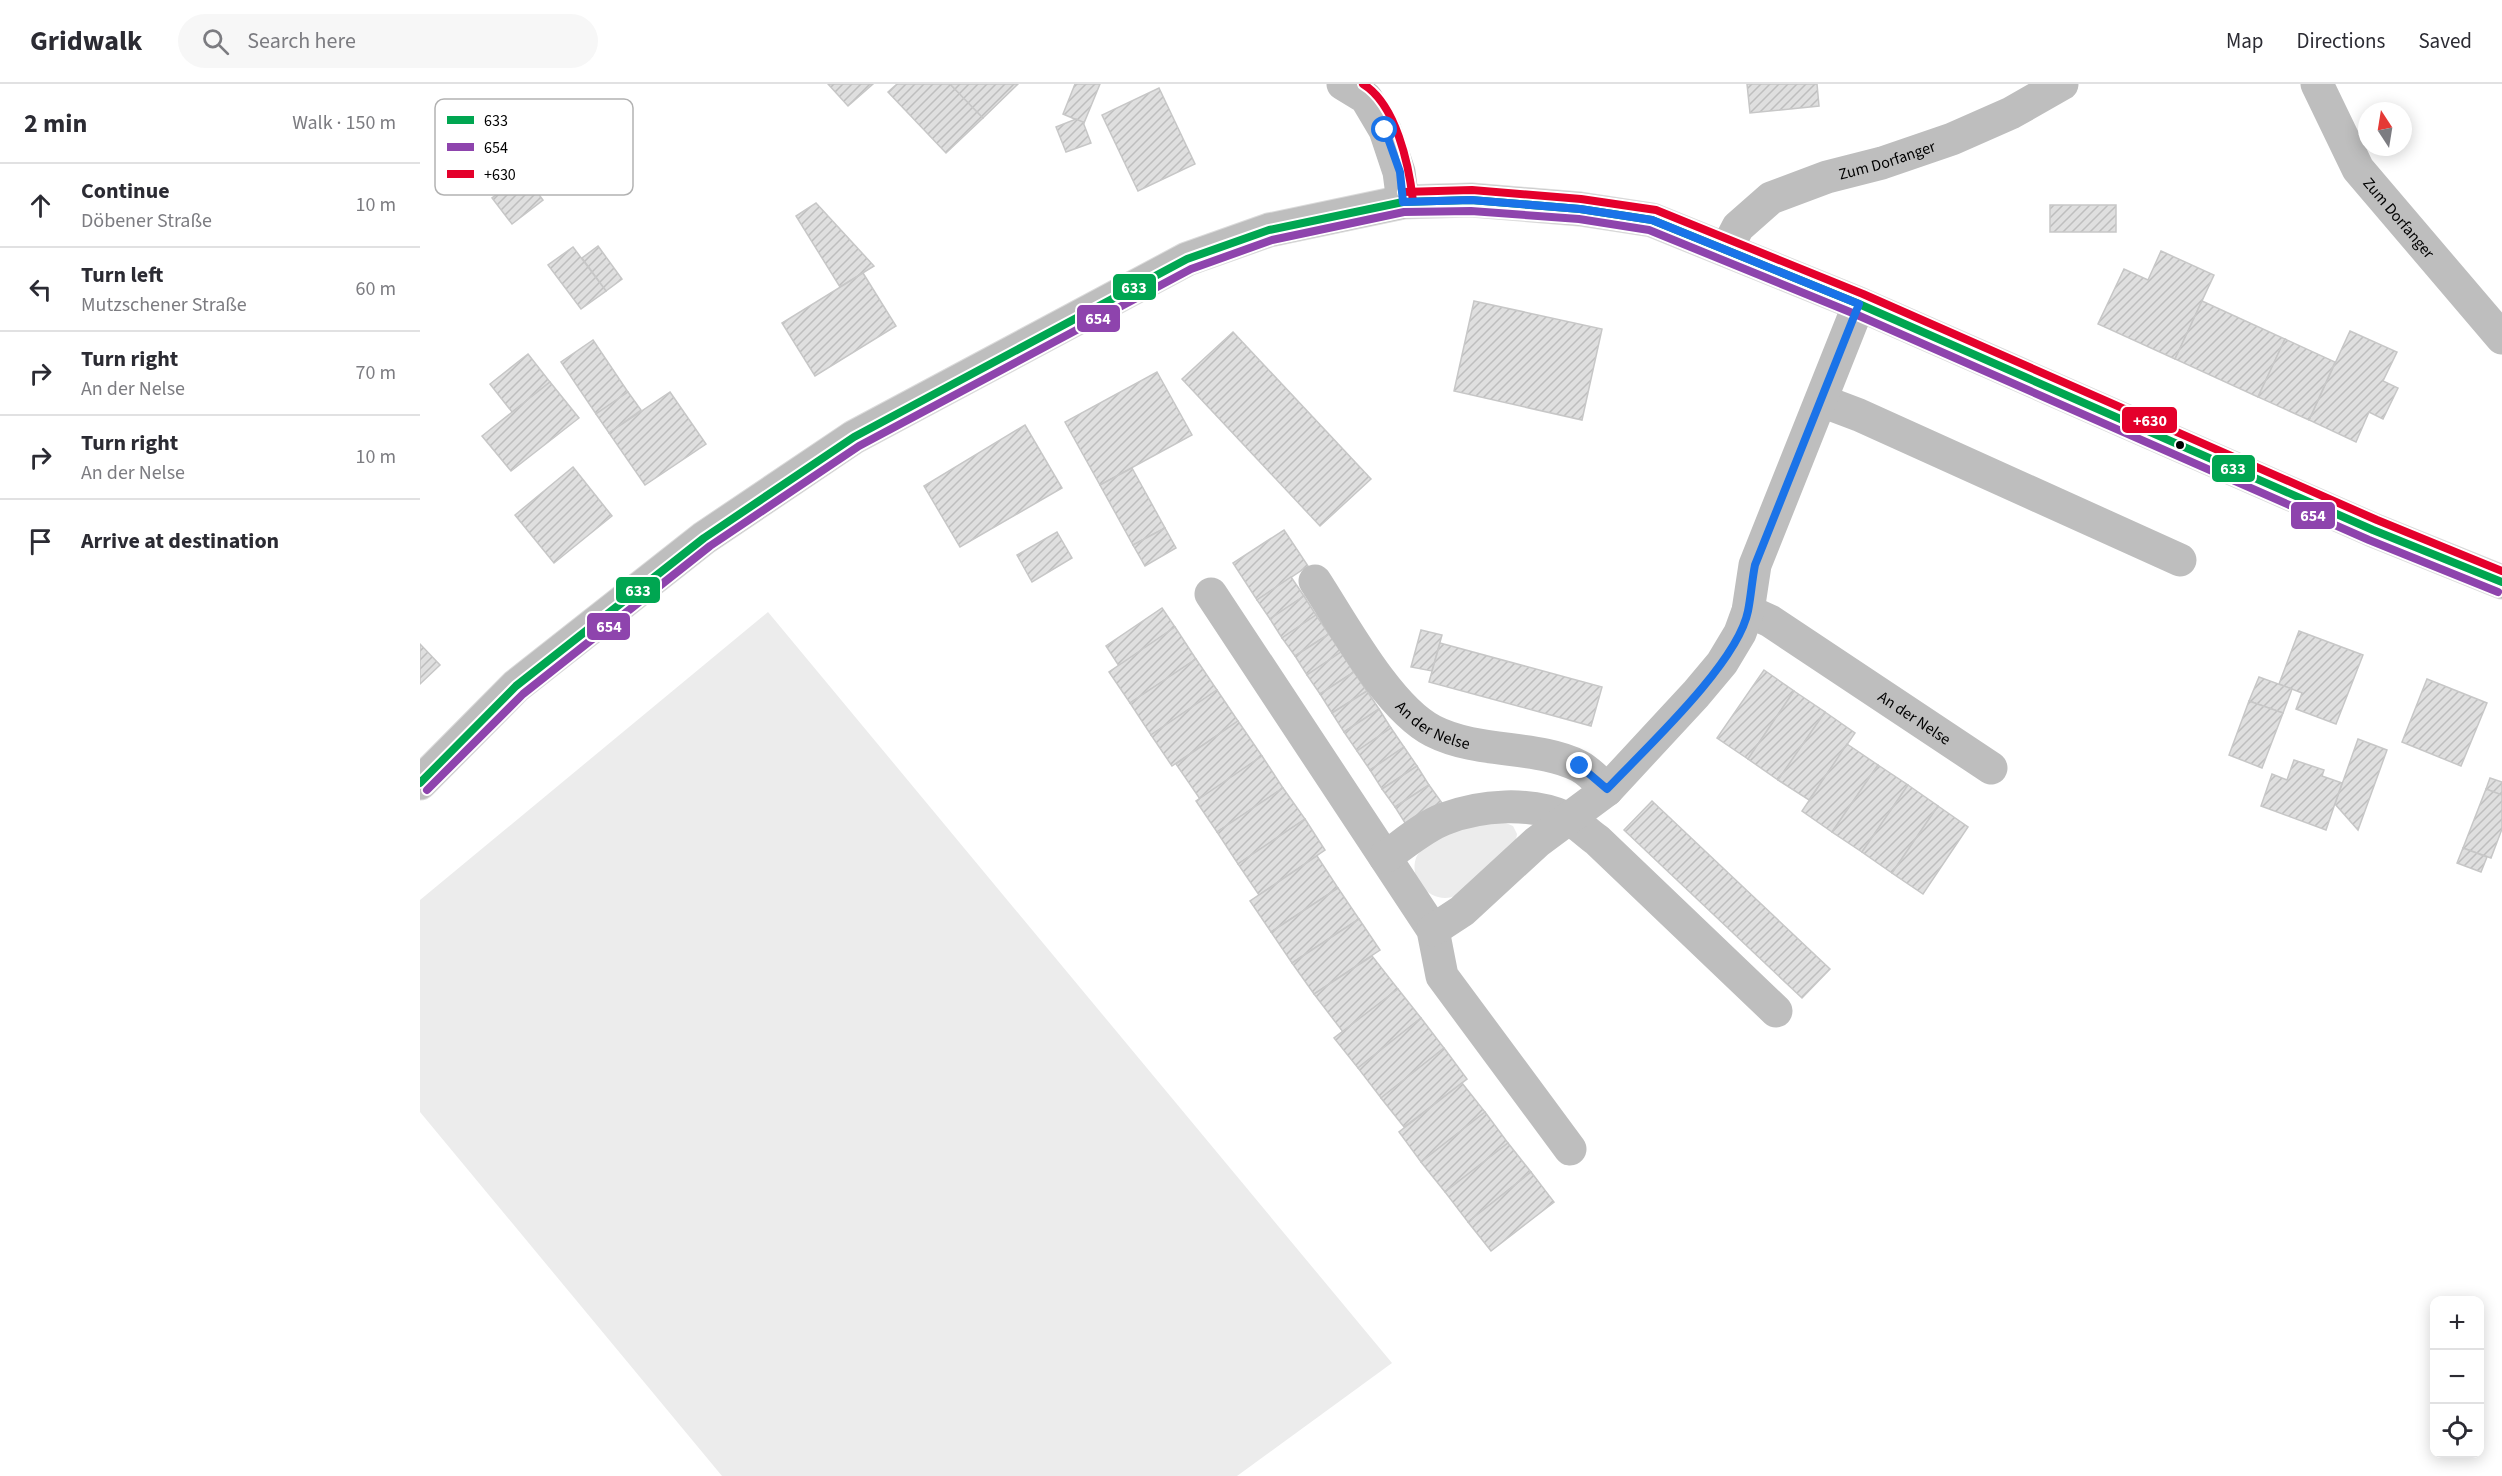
<!DOCTYPE html>
<html lang="en">
<head>
<meta charset="utf-8">
<style>
	:root { --surface:#fff; --page:#f7f7f7; --text:#2b2b33; --muted:#7c7c81; --line:#e1e1e2 }
	body { margin:0; font-family:"Source Sans 3",sans-serif; background:var(--page); color:var(--text) }
	.controls { position:absolute; right:18px; bottom:18px; display:grid; overflow:hidden; border-radius:12px; box-shadow:0 3px 15px #0003 }
	.controls button { width:54px; height:54px; display:grid; place-items:center; padding:0; border:0; border-bottom:2px solid var(--line); background:var(--surface); color:var(--text); font:30px sans-serif }
	.compass { position:absolute; left:1938px; top:18px; width:54px; height:54px; border-radius:50%; background:var(--surface); box-shadow:0 3px 15px #0003; rotate:348deg }
	.stop { position:absolute; width:18px; height:18px; margin:-14px; border:4px solid #1a73e8; border-radius:50%; background:#fff }
	.stop.end { background:#1a73e8; border-color:#fff; box-shadow:0 2px 6px #0008 }
	.list { margin:0; padding:0; list-style:none }
	h2 { display:flex; justify-content:space-between; align-items:center; height:78px; margin:0; padding:0 24px; font-size:26px }
	h2 small { font-size:20px; font-weight:400; color:var(--muted) }
	.list li { display:grid; grid-template-columns:39px 1fr auto; gap:18px; align-items:center; box-sizing:border-box; height:84px; padding:0 24px; border-top:2px solid var(--line) }
	.list b { display:block; font-size:22px; white-space:nowrap }
	.list p { margin:0; font-size:20px; white-space:nowrap; color:var(--muted) }
	.list em { font-size:20px; font-style:normal; color:var(--muted) }
	.icon { flex:none; width:33px; height:33px; fill:none; stroke:currentColor; stroke-width:2; stroke-linecap:round; stroke-linejoin:round }
	.map { position:relative; flex:none; width:2082px; height:1392px; overflow:hidden }
	header { display:flex; align-items:center; gap:36px; box-sizing:border-box; height:84px; padding:0 30px; background:var(--surface); border-bottom:2px solid var(--line) }
	header strong { font-size:28px }
	nav { display:flex; gap:33px; margin-inline-start:auto; font-size:21px }
	.search { width:420px; height:54px; background:var(--page); display:flex; align-items:center; gap:15px; box-sizing:border-box; padding:0 21px; border-radius:33px; color:var(--muted); font-size:22px }
	main { display:flex }
	aside { flex:1; background:var(--surface) }
	.map>svg:first-child { display:block }
</style>
</head>
<body>
<header>
<strong>Gridwalk</strong>
<div class="search"><svg class="icon" aria-label="search" viewBox="0 0 24 24"><circle cx="10" cy="10" r="6"/><path d="M15 15l6 6"/></svg>Search here</div>
<nav><a>Map</a><a>Directions</a><a>Saved</a></nav>
</header>
<main>
<aside>
<h2>2 min<small>Walk · 150 m</small></h2>
<ul class="list">
<li><svg class="icon" aria-label="ahead" viewBox="0 0 24 24"><path d="M12 20V5M6 11l6-6 6 6"/></svg><div><b>Continue</b><p>Döbener Straße</p></div><em>10 m</em></li>
<li><svg class="icon" aria-label="left" viewBox="0 0 24 24"><path d="M17 20v-9H6M10 6l-5 5 5 5"/></svg><div><b>Turn left</b><p>Mutzschener Straße</p></div><em>60 m</em></li>
<li><svg class="icon" aria-label="right" viewBox="0 0 24 24"><path d="M7 20v-9h11M14 6l5 5-5 5"/></svg><div><b>Turn right</b><p>An der Nelse</p></div><em>70 m</em></li>
<li><svg class="icon" aria-label="right" viewBox="0 0 24 24"><path d="M7 20v-9h11M14 6l5 5-5 5"/></svg><div><b>Turn right</b><p>An der Nelse</p></div><em>10 m</em></li>
<li><svg class="icon" aria-label="arrive" viewBox="0 0 24 24"><path d="M6 21V4h12l-3 4 3 4H6"/></svg><div><b>Arrive at destination</b></div></li>
</ul>
</aside>
<div class="map">
<svg width="2082" height="1392" viewBox="0 0 2082 1392">
	<defs>
		<pattern id="building-hatch" width="6" height="6" patternUnits="userSpaceOnUse" patternTransform="scale(1.5)"><rect width="6" height="6" fill="#dfdfdf"/><path d="M-1 1l2-2M0 6l6-6M5 7l2-2" fill="none" stroke="#bebebe"/></pattern>
	</defs>
	<rect width="100%" height="100%" fill="#fff"/>
	<g fill="#ececec">
		<polygon points="348,528 972,1279 817,1392 302,1392 0,1028 0,816"/>
		<path d="M1081,737L1093,742L1097,750L1096,756C1084,767 1048,806 1035,812C1013,821 988,797 996,774C1000,763 1033,742 1044,740C1056,737 1069,738 1081,737Z"/>
	</g>
	<g fill="url(#building-hatch)" stroke="#c7c7c7" stroke-width="1.5">
		<polygon points="408,0 453,0 428,22"/>
		<polygon points="477,0 530,0 563,34 526,69 468,8"/>
		<polygon points="530,0 598,0 563,34"/>
		<polygon points="655,0 680,0 664,39 643,30"/>
		<polygon points="1327,0 1397,0 1399,22 1330,29"/>
		<polygon points="739,4 775,80 718,107 682,31"/>
		<polygon points="656,35 663,38 671,59 646,68 636,43"/>
		<polygon points="104,90 123,116 92,140 72,114"/>
		<polygon points="396,119 454,182 420,203 376,132"/>
		<rect x="1630" y="121" width="66" height="27"/>
		<polygon points="178,162 202,195 186,207 162,174"/>
		<polygon points="153,163 186,207 161,225 128,181"/>
		<polygon points="1741,167 1794,191 1755,275 1678,240 1704,185 1728,196"/>
		<polygon points="443,189 476,242 395,292 362,239"/>
		<polygon points="1054,217 1182,245 1162,336 1034,307"/>
		<polygon points="1782,217 1865,255 1838,313 1755,275"/>
		<polygon points="1930,247 1977,268 1963,297 1978,304 1963,335 1949,328 1936,358 1889,336"/>
		<polygon points="813,248 951,395 900,442 762,295"/>
		<polygon points="1865,255 1915,278 1889,336 1838,313"/>
		<polygon points="173,256 208,308 176,330 141,278"/>
		<polygon points="108,270 130,298 92,328 70,300"/>
		<polygon points="737,288 772,351 680,401 645,338"/>
		<polygon points="130,298 159,334 91,387 62,352"/>
		<polygon points="208,308 221,326 189,349 176,330"/>
		<polygon points="250,308 286,360 225,401 189,349"/>
		<polygon points="605,341 642,404 540,463 504,402"/>
		<polygon points="153,383 192,432 134,479 95,431"/>
		<polygon points="712,384 745,444 713,461 680,401"/>
		<polygon points="745,444 756,464 725,482 713,461"/>
		<polygon points="864,446 888,482 837,516 813,479"/>
		<polygon points="637,448 652,474 612,498 597,471"/>
		<polygon points="871,493 884,512 850,535 837,516"/>
		<polygon points="884,512 896,531 862,554 850,535"/>
		<polygon points="742,524 755,543 699,582 686,562"/>
		<polygon points="896,531 909,550 875,572 862,554"/>
		<polygon points="755,543 776,575 710,619 689,588"/>
		<polygon points="1001,546 1022,551 1012,587 991,583"/>
		<polygon points="1879,547 1943,571 1916,640 1876,625 1882,609 1859,600"/>
		<polygon points="909,550 921,568 887,591 875,572"/>
		<polygon points="1020,559 1182,603 1171,642 1009,598"/>
		<polygon points="0,560 20,581 0,600"/>
		<polygon points="921,568 934,588 900,610 887,591"/>
		<polygon points="776,575 797,606 731,651 710,619"/>
		<polygon points="1344,586 1374,607 1328,675 1297,654"/>
		<polygon points="934,588 947,607 912,629 900,610"/>
		<polygon points="1839,593 1872,605 1863,629 1829,617"/>
		<polygon points="2007,595 2067,619 2041,682 1982,658"/>
		<polygon points="797,606 818,637 752,682 731,651"/>
		<polygon points="947,607 959,625 924,648 912,629"/>
		<polygon points="1374,607 1405,628 1358,696 1328,675"/>
		<polygon points="1829,617 1863,629 1842,684 1809,671"/>
		<polygon points="959,625 971,644 937,667 924,648"/>
		<polygon points="1405,628 1435,649 1389,716 1358,696"/>
		<polygon points="818,637 842,672 780,715 756,680"/>
		<polygon points="971,644 984,663 950,686 937,667"/>
		<polygon points="1938,655 1967,666 1938,746 1915,720"/>
		<polygon points="1427,660 1458,681 1412,748 1382,727"/>
		<polygon points="984,663 997,682 962,705 950,686"/>
		<polygon points="842,672 863,704 797,748 776,717"/>
		<polygon points="1874,676 1904,686 1902,692 1922,699 1906,746 1841,722 1852,690 1867,696"/>
		<polygon points="1458,681 1488,701 1442,768 1412,748"/>
		<polygon points="997,682 1009,701 975,723 962,705"/>
		<polygon points="2070,694 2082,698 2082,711 2066,705"/>
		<polygon points="1009,701 1022,719 987,742 975,723"/>
		<polygon points="1488,701 1518,722 1472,789 1442,768"/>
		<polygon points="863,704 885,735 818,780 797,748"/>
		<polygon points="2066,705 2082,711 2082,745 2071,774 2043,764"/>
		<polygon points="1232,717 1410,885 1382,914 1204,746"/>
		<polygon points="1518,722 1548,743 1503,810 1472,789"/>
		<polygon points="885,735 905,766 839,811 818,780"/>
		<polygon points="2043,764 2067,773 2061,788 2037,779"/>
		<polygon points="897,772 918,804 851,848 830,817"/>
		<polygon points="918,804 939,835 872,879 851,848"/>
		<polygon points="939,835 960,866 894,910 872,879"/>
		<polygon points="952,872 978,905 923,948 894,910"/>
		<polygon points="978,905 1001,934 938,984 914,954"/>
		<polygon points="1001,934 1024,964 961,1014 938,984"/>
		<polygon points="1024,964 1047,995 984,1043 961,1014"/>
		<polygon points="1042,999 1065,1028 1001,1078 979,1048"/>
		<polygon points="1065,1028 1088,1059 1025,1108 1001,1078"/>
		<polygon points="1088,1059 1111,1088 1048,1138 1025,1108"/>
		<polygon points="1111,1088 1134,1118 1071,1167 1048,1138"/>
	</g>
	<g fill="none" stroke-linecap="round" stroke-linejoin="round">
		<defs>
			<polyline id="major" points="0,699 96,602 284,454 434,353 767,175 849,146 983,118 1051,116 1160,125 1232,136 1439,220 1953,446 2082,498"/>
		</defs>
		<use href="#major" stroke="#dbdbdb" stroke-width="35"/>
		<g stroke="#bebebe" stroke-width="33">
			<polyline points="923,0 946,14 965,46 979,88 983,118"/>
			<path id="s1" d="M1897,0L1938,85L2082,254"/>
			<path id="s2" d="M1306,166L1318,143L1351,114L1407,93L1462,79L1532,55L1591,29L1642,0"/>
			<polyline points="1402,317 1439,331 1760,476"/>
			<path id="s3" d="M895,497C923,540 968,624 1013,647C1058,670 1119,661 1159,682C1169,687 1179,698 1187,706"/>
			<polyline points="791,510 1013,846 1022,892 1150,1065"/>
			<path id="s4" d="M1328,527L1350,537L1571,684"/>
			<path d="M965,773C983,761 1003,743 1024,735C1060,721 1111,717 1147,734C1158,739 1167,749 1177,756L1356,927"/>
			<polyline points="1013,846 1042,827 1117,758 1187,706 1276,610 1302,579 1320,549 1328,527 1335,481 1439,220"/>
		</g>
		<use href="#major" stroke="#bebebe" stroke-width="33"/>
		<defs>
			<polyline id="bus-1" points="0,699 96,602 284,454 434,353 767,175 849,146 983,118 1051,116 1160,125 1232,136 1439,220 1953,446 2082,498"/>
			<polyline id="bus-2" points="7,706 103,610 290,462 439,362 771,185 852,156 984,128 1051,127 1159,135 1229,146 1435,230 1949,456 2078,508"/>
			<g id="bus-3">
				<path d="M943,0C976,20 989,81 993,117"/>
				<polyline points="983,108 1052,106 1161,115 1236,126 1443,210 1957,436 2082,487"/>
			</g>
		</defs>
		<use href="#bus-1" stroke="#fff" stroke-width="12"/>
		<use href="#bus-2" stroke="#fff" stroke-width="12"/>
		<use href="#bus-3" stroke="#fff" stroke-width="12"/>
		<use href="#bus-1" stroke="#00a651" stroke-width="8"/>
		<use href="#bus-2" stroke="#8e44ad" stroke-width="8"/>
		<use href="#bus-3" stroke="#e4002b" stroke-width="8"/>
	</g>
	<g fill="none" stroke-linecap="round" stroke-linejoin="round">
		<path stroke="#1a73e8" stroke-width="8" d="M965,46L980,88L983,118L1051,116L1160,125L1232,136L1439,220L1335,481C1332,496 1331,512 1328,527C1318,579 1225,665 1187,705L1160,682"/>
	</g>
	<circle fill="#000" stroke="#fff" stroke-width="2" cx="1760" cy="361" r="5"/>
	<g text-anchor="middle" stroke-width="4.5" stroke-linejoin="round" paint-order="stroke">
		<g font-size="16" fill="#000" stroke="#fff">
			<text dy="6" stroke="none"><textPath href="#s2" startOffset="192">Zum Dorfanger</textPath></text>
			<text dy="6" stroke="none"><textPath href="#s1" startOffset="158">Zum Dorfanger</textPath></text>
			<text dy="6" stroke="none"><textPath href="#s4" startOffset="198">An der Nelse</textPath></text>
			<text dy="6" stroke="none"><textPath href="#s3" startOffset="190">An der Nelse</textPath></text>
		</g>
	</g>
	<rect x="15" y="15" width="198" height="96" rx="9" fill="#fff" stroke="#b2b2b2" stroke-width="1.5"/>
	<rect x="27" y="32" width="27" height="8" fill="#00a651"/>
	<rect x="27" y="59" width="27" height="8" fill="#8e44ad"/>
	<rect x="27" y="86" width="27" height="8" fill="#e4002b"/>
	<g font-size="16" fill="#000">
		<text x="64" y="42">633</text>
		<text x="64" y="69">654</text>
		<text x="64" y="96">+630</text>
	</g>
	<g stroke="#fff" stroke-width="2">
		<rect x="692" y="189" width="45" height="28" rx="6" fill="#00a651"/>
		<rect x="656" y="220" width="45" height="29" rx="6" fill="#8e44ad"/>
		<rect x="1701" y="322" width="57" height="28" rx="6" fill="#e4002b"/>
		<rect x="1791" y="370" width="45" height="29" rx="6" fill="#00a651"/>
		<rect x="1870" y="417" width="46" height="29" rx="6" fill="#8e44ad"/>
		<rect x="195" y="492" width="46" height="28" rx="6" fill="#00a651"/>
		<rect x="166" y="528" width="45" height="29" rx="6" fill="#8e44ad"/>
	</g>
	<g font-size="16" text-anchor="middle" font-weight="bold" fill="#fff">
		<text x="714" y="209">633</text>
		<text x="678" y="240">654</text>
		<text x="1730" y="342">+630</text>
		<text x="1813" y="390">633</text>
		<text x="1893" y="437">654</text>
		<text x="218" y="512">633</text>
		<text x="189" y="548">654</text>
	</g>
</svg>
<div class="controls">
<button>+</button>
<button>−</button>
<button><svg class="icon" aria-label="locate" viewBox="0 0 24 24"><circle cx="12" cy="12" r="6"/><path d="M12 2v4M12 18v4M2 12h4M18 12h4"/></svg></button>
</div>
<svg class="compass" viewBox="-18 -18 36 36"><path d="M0-13l5 13h-10z" fill="#e53935"/><path d="M0 13l5-13h-10z" fill="#7c7c81"/></svg>
<div class="stop" style="left:965px;top:46px"></div>
<div class="stop end" style="left:1160px;top:682px"></div>
</div>
</main>
</body>
</html>
